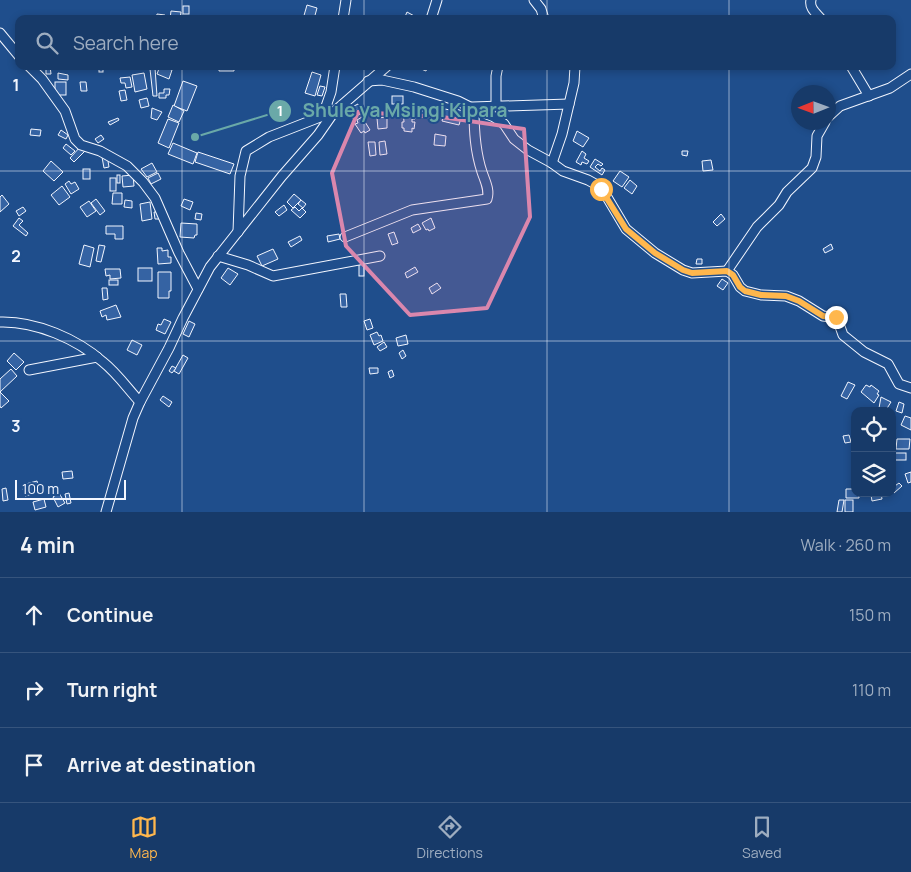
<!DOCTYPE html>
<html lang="en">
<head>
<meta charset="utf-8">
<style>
	:root { --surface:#173a69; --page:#20416f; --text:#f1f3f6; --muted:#9eadc0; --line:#36547d; --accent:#ffb74d }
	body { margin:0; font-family:Manrope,sans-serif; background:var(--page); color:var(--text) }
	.controls { position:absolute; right:15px; bottom:15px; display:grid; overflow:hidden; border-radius:10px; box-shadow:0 2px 8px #0003 }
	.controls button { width:45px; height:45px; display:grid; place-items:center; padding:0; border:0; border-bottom:1px solid var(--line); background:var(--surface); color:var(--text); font:25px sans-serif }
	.compass { position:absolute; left:791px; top:85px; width:45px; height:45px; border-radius:50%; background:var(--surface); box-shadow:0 2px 8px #0003; rotate:269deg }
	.scale { position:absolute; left:15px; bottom:12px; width:111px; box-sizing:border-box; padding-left:5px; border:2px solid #f2f6ff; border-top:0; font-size:14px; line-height:18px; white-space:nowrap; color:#f2f6ff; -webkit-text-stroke:4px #1f4e8c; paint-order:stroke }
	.stop { position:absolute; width:15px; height:15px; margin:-11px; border:4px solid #ffb74d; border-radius:50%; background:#fff }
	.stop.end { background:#ffb74d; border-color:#fff; box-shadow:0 1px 5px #0008 }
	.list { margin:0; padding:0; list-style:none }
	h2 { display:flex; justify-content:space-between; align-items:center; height:65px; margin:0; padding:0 20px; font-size:21px }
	h2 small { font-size:16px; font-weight:400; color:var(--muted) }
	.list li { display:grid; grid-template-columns:32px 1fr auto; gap:15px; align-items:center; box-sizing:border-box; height:75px; padding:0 20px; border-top:1px solid var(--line) }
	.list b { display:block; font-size:19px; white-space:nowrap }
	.list em { font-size:16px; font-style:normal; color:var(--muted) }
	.icon { flex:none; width:28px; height:28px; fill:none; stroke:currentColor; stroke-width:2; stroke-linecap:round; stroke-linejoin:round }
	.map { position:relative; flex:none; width:911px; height:512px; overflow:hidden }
	.search { position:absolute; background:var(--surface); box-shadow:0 2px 8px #0003; left:15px; right:15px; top:15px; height:55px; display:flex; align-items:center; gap:12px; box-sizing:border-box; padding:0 18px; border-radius:10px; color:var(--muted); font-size:19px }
	.sheet { height:290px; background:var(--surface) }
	nav { display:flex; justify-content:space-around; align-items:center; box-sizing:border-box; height:70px; border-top:1px solid var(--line); background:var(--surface); font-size:14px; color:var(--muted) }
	nav a { display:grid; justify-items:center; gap:2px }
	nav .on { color:var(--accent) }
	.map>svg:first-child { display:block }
</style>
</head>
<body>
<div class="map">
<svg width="911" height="512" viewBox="0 0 911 512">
	<rect width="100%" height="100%" fill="#1f4e8c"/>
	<g fill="#3563a3" stroke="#f2f6ff">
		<polygon points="307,5 317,8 314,19 303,19"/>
		<rect x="183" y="6" width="6" height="8"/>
		<polygon points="171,11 181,12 180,18 170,19"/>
		<polygon points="407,12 418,18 418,19 404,19"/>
		<polygon points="157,14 165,15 164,19 156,19"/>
		<polygon points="46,66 50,66 51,74 46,74"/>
		<rect x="99" y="66" width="4" height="6"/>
		<polygon points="160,66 168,66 168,69 172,70 169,79 157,74"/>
		<polygon points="414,66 428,66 426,71"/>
		<polygon points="219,67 234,68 234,71 219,71"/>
		<polygon points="155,68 157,96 153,96 150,69"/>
		<polygon points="312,72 321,75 315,96 305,93"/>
		<polygon points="58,73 68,75 68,80 58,79"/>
		<polygon points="144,73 147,89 135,92 132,75"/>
		<polygon points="130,77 132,87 126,88 125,83 121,83 120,78"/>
		<polygon points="183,81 197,86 187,111 174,106"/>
		<rect x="55" y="82" width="11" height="13"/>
		<polygon points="80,82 86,82 87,91 81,91"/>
		<polygon points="320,86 325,87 322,96 317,95"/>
		<polygon points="164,89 170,89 169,95 166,95 166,98 159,98 159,93 164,93"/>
		<polygon points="125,90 127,100 121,101 119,91"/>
		<rect x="392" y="96" width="11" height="8"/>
		<polygon points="147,98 149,106 141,108 139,100"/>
		<polygon points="358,104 362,113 352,118 350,114 356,110 354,106"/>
		<polygon points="173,105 184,111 179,122 168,117"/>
		<polygon points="152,108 162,112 157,120 151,118"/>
		<polygon points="420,108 423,108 423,112 433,114 432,119 418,116"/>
		<polygon points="445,109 455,111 456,109 463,111 459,125 442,121"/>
		<polygon points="403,110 414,111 413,114 416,114 415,119 412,119 412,122 415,122 414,129 412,128 412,132 404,131 404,128 402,128 402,122 404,122"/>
		<polygon points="362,117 370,130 365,133 364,131 361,133 355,124 358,123 357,120"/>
		<polygon points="387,117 387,128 378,129 377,118"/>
		<polygon points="118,118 119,120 110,125 108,122"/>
		<polygon points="168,119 179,123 169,148 158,143"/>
		<polygon points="31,129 41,130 40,136 30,135"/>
		<polygon points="61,130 68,135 66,139 58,135"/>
		<polygon points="577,131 589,138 583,147 573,141"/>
		<polygon points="435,134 446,136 445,146 434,145"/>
		<polygon points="101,135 104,139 98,143 95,139"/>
		<polygon points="385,141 387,154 380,155 379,142"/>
		<polygon points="368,142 375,142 376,155 370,156"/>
		<polygon points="173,143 197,153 193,164 168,154"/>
		<polygon points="66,144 75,151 71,155 63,148"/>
		<polygon points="81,146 85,151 74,162 70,158"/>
		<polygon points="582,151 586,154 584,158 589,161 587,164 582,162 581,165 576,162"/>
		<polygon points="682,151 688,151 687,156 682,155"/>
		<polygon points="198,152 234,164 230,174 195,162"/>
		<polygon points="107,155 109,167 104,168 102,157"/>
		<polygon points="595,159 603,164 601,166 598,164 595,167 600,171 602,168 605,170 602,175 590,167"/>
		<polygon points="711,160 713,170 703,171 702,161"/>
		<polygon points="51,161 63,172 54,181 43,171"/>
		<polygon points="152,163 157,172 147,177 141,169"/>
		<rect x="83" y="169" width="7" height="10"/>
		<polygon points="620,171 629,177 622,187 613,181"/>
		<polygon points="158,173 161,179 151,184 148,178"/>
		<rect x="117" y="175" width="3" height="8"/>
		<polygon points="133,175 134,186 123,187 122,176"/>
		<rect x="110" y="178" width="6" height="13"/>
		<polygon points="630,180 637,186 632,194 624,188"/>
		<polygon points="69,181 71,184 75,182 79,189 71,194 65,184"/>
		<polygon points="62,186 70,197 59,205 51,195"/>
		<polygon points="113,193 122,193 122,204 112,204"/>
		<polygon points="294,194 301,200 293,208 287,202"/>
		<polygon points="2,195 9,204 0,212 0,197"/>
		<polygon points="96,199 105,211 100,215 91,203"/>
		<polygon points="184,199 193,202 190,210 181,206"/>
		<polygon points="125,200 132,201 132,208 124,207"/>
		<polygon points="301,200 306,204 303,208 298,204"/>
		<polygon points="89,201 96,211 87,217 80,207"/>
		<polygon points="150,202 152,219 142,221 140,204"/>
		<polygon points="284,205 287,210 279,216 275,212"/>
		<polygon points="23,207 26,211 19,216 16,211"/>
		<polygon points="295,207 299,211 302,208 306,212 300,218 291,210"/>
		<polygon points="154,212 158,212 159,219 155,219"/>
		<polygon points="196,213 202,214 201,220 195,219"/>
		<polygon points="721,214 725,219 717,226 713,222"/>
		<polygon points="19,218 23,221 19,225 28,233 26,236 13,226"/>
		<polygon points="431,218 435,228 429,231 428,229 426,230 422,223"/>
		<polygon points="181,223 197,224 197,235 195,235 194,238 180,237"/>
		<polygon points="418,224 421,229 413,233 411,228"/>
		<polygon points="106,226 123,226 123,239 115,239 115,234 106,234"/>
		<polygon points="394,232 398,243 392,245 388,234"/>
		<polygon points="339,234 340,239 328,242 327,236"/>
		<polygon points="300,236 302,240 291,247 288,242"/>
		<polygon points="831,244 833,249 825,253 823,249"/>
		<polygon points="84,245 94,248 90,267 79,264"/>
		<polygon points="99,245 105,246 101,262 96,261"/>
		<polygon points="157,248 162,248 162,251 168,250 168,257 171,257 171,263 158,264"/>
		<polygon points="273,249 278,259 262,266 257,256"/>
		<polygon points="697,259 702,259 702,264 696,264"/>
		<rect x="359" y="263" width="5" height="13"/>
		<polygon points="415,267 418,272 407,278 405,273"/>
		<rect x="138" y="268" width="14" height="13"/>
		<polygon points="228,268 238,274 230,285 221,278"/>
		<polygon points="105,269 120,269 121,278 110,279 110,275 106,276"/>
		<polygon points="158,272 171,272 171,291 169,291 169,298 158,298"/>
		<polygon points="722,279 728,283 723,290 717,286"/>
		<rect x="109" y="280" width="9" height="5"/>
		<polygon points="437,283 441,288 432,294 429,288"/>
		<polygon points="102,288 107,288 108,299 103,300"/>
		<polygon points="340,294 346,294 347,307 341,307"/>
		<polygon points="116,305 121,317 107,320 106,315 102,317 100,311"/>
		<polygon points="164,319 171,322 165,334 156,330 158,324 161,325"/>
		<polygon points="370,319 373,328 367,330 364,321"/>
		<polygon points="189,321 195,324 189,337 183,334"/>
		<polygon points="377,332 379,336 381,335 383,341 374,345 370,335"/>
		<polygon points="406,335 408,344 398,346 396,338"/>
		<polygon points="132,340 142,345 137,355 127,350"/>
		<polygon points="384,342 387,347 380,351 377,347"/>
		<polygon points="403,350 406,356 402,359 399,353"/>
		<polygon points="14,353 24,362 16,370 7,361"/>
		<polygon points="183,355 188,358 179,374 174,371"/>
		<polygon points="172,366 176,368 172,373 169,371"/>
		<polygon points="369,368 378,368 378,373 370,374"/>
		<polygon points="11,369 17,376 0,392 9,401 1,408 0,406 0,379"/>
		<polygon points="392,370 394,376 390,378 388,372"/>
		<polygon points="848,382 855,385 847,399 841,396"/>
		<polygon points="866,385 870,387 871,385 879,391 877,394 879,395 874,403 861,392"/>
		<polygon points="163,396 172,402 169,407 160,400"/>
		<polygon points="881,397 891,402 886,410 879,408"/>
		<polygon points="899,402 904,404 902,413 896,411"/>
		<polygon points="905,416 911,418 911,430 901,425"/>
		<polygon points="849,435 851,442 845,443 843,436"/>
		<polygon points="897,439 910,439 909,449 896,449"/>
		<rect x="892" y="453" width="14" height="7"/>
		<polygon points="72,471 73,478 63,479 62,472"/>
		<polygon points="911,472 911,482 908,483 905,474"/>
		<polygon points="37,481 40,492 25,496 22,485"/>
		<polygon points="899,483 902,486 894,493 892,488"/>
		<polygon points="6,488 8,500 3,501 2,489"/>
		<polygon points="846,489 855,489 855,493 859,493 859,498 846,498"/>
		<polygon points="59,493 65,503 58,507 53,497"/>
		<polygon points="69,493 71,503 67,504 65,494"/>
		<polygon points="881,493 882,499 872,501 871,495"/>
		<polygon points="44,499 46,507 35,510 33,502"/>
		<polygon points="839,500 844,500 842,512 837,512"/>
		<rect x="845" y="500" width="8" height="12"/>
	</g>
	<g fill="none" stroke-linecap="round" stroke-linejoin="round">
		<defs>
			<g id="minor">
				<polyline points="534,0 541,9 544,19"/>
				<path d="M811,0C809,8 816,13 821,19"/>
				<polyline points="343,19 346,0"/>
				<polyline points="431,19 437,0"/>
				<polyline points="0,33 19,56"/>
				<polyline points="29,66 42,79 65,111 75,139 81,145 100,151 127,166 143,182 155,198 179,253 198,289"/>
				<polyline points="851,66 869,96"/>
				<polyline points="368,81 382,80 414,87 458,101 474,109 494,117 504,124 514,139 528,150 552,163 563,171 588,180 597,185 604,192 626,229 655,253 683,270 692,273 727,271 733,275 740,287 745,291 761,295 786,296 799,301 823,316 837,318 843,335 864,352 888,364 899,384 911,388"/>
				<polyline points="496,106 496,76 498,66"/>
				<polyline points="472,107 569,104"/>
				<polyline points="323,115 331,92 335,66"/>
				<polyline points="828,117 840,106 890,88 911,74"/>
				<polyline points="552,163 562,134 574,83 575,66"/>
				<polyline points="238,232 240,176 246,151 269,137 333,112"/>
				<path d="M345,237L412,210L487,199C490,190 485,181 482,172C475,151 474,131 474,109"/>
				<polyline points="218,256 248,265 273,276 380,256"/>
				<polyline points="727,271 757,227 779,205 787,192 812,168 816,157 817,136 825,122"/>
				<path d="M0,322C36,321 77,339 103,362C117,373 128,389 140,402"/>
				<polyline points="29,370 97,357"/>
				<polyline points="106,512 133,418 140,402 169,348 183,318 210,267 282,176 318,135 334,112 387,66"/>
			</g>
		</defs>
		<use href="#minor" stroke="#f2f6ff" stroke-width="11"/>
		<use href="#minor" stroke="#1f4e8c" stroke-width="9"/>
	</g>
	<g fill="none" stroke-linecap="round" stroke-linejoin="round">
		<polyline stroke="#ffb74d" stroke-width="6" points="601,189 626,229 655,253 683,270 692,273 727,271 733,275 740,287 745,291 761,295 786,296 799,301 823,316 836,317"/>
	</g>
	<path fill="#da87ad" fill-opacity="0.2" stroke="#da87ad" stroke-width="4" stroke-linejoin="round" d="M358,112L442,117L524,129L530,217L487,308L410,315L346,246L332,173Z"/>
	<path fill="none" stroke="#f2f6ff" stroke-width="1" stroke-opacity="0.55" d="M182,0V19M364,0V19M547,0V19M729,0V19M182,66V512M364,66V512M547,66V512M729,66V512M0,171H911M0,341H911"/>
	<g font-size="16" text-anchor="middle" font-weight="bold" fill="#f2f6ff" stroke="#1f4e8c" stroke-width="4" stroke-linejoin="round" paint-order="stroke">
		<text x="16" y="91">1</text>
		<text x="16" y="262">2</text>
		<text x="16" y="432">3</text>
	</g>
	<path fill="none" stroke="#6aa9a8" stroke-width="2" d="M195 137L280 111"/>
	<g fill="#6aa9a8" stroke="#1f4e8c" stroke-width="2">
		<circle cx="195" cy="137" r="5"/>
		<circle cx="280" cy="111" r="12"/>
	</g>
	<g font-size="15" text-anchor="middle" font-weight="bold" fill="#fff">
		<text x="280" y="116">1</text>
	</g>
	<g font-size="19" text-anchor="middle" font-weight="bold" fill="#6aa9a8" stroke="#1f4e8c" stroke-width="4" stroke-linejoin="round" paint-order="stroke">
		<text x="405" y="117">Shule ya Msingi Kipara</text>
	</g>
</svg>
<div class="controls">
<button><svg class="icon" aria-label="locate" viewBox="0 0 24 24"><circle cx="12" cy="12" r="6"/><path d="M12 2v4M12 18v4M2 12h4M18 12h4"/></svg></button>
<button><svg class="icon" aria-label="layers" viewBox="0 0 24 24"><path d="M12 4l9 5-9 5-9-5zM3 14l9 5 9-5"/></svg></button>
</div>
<svg class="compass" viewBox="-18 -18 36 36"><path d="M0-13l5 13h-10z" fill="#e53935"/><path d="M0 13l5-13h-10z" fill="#9eadc0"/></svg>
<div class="scale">100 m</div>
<div class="stop" style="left:601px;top:189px"></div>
<div class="stop end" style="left:836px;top:317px"></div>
<div class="search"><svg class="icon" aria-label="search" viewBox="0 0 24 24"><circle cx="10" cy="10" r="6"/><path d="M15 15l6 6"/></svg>Search here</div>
</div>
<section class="sheet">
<h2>4 min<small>Walk · 260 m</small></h2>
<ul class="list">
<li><svg class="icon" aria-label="ahead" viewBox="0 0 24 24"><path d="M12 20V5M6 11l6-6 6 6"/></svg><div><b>Continue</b></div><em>150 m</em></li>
<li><svg class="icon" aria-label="right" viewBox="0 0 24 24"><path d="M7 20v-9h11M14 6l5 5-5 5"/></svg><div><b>Turn right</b></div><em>110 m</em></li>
<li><svg class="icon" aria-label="arrive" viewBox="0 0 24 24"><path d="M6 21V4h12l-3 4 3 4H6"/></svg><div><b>Arrive at destination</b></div></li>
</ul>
</section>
<nav>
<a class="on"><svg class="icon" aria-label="map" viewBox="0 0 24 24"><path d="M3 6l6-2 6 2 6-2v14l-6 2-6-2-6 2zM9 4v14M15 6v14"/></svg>Map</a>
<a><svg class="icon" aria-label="directions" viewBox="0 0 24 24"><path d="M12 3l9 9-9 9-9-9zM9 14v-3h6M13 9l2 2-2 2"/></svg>Directions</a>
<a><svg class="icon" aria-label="saved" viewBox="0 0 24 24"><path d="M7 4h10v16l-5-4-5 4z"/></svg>Saved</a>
</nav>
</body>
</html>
